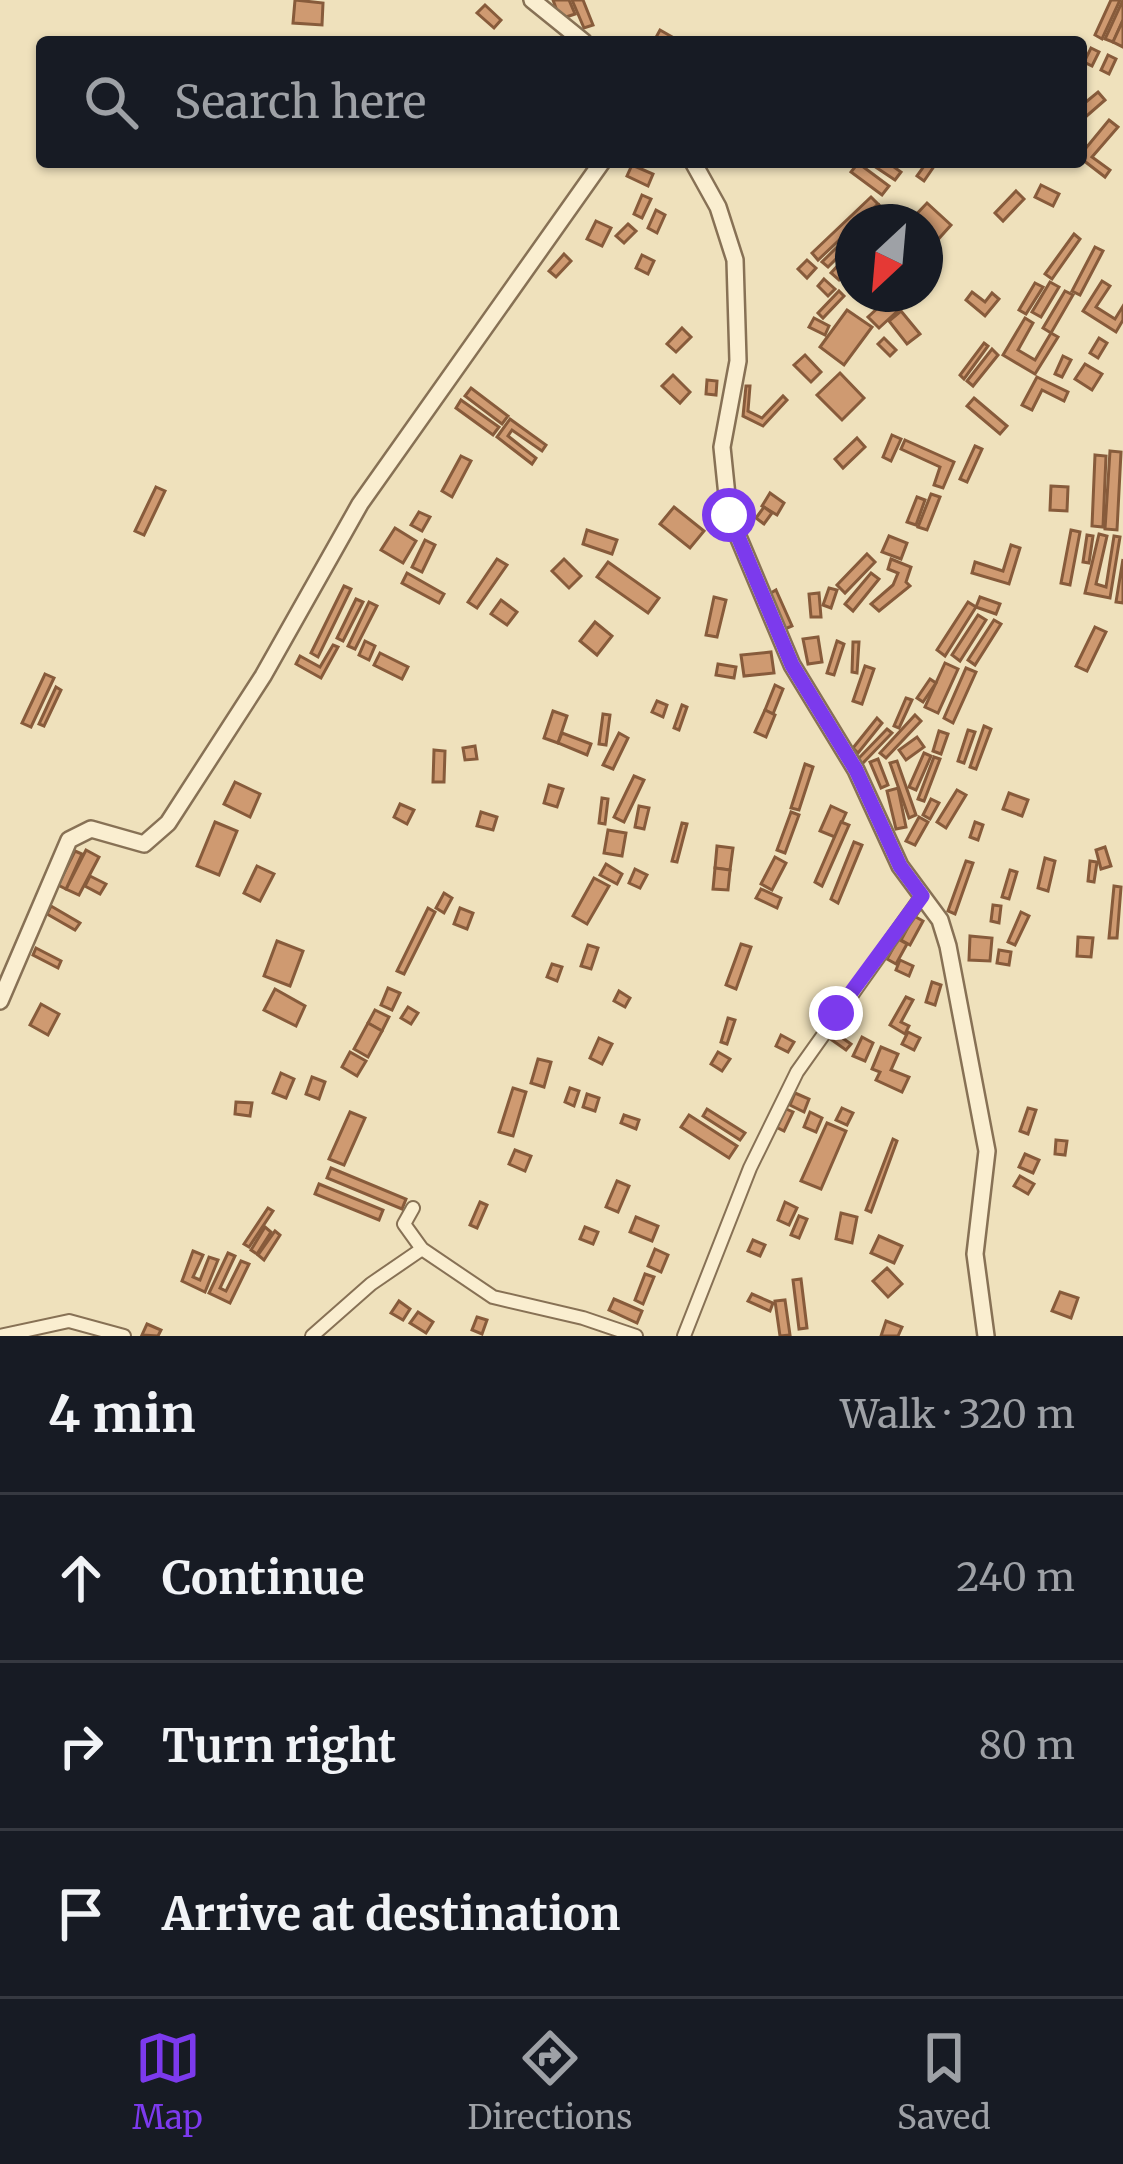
<!DOCTYPE html>
<html lang="en">
<head>
<meta charset="utf-8">
<style>
	:root { --surface:#171b24; --page:#242831; --text:#f1f3f6; --muted:#9ea1a6; --line:#363941; --accent:#7c3aed }
	body { margin:0; font-family:Merriweather,serif; background:var(--page); color:var(--text) }
	.compass { position:absolute; left:835px; top:204px; width:108px; height:108px; border-radius:50%; background:var(--surface); box-shadow:0 3px 9px #0004; rotate:206deg }
	.stop { position:absolute; width:36px; height:36px; margin:-27px; border:9px solid #7c3aed; border-radius:50%; background:#fff }
	.stop.end { background:#7c3aed; border-color:#fff; box-shadow:0 3px 12px #0008 }
	.list { margin:0; padding:0; list-style:none }
	h2 { display:flex; justify-content:space-between; align-items:center; height:156px; margin:0; padding:0 48px; font-size:51px }
	h2 small { font-size:39px; font-weight:400; color:var(--muted) }
	.list li { display:grid; grid-template-columns:78px 1fr auto; gap:36px; align-items:center; box-sizing:border-box; height:168px; padding:0 48px; border-top:3px solid var(--line) }
	.list b { display:block; font-size:45px; white-space:nowrap }
	.list em { font-size:39px; font-style:normal; color:var(--muted) }
	.icon { flex:none; width:66px; height:66px; fill:none; stroke:currentColor; stroke-width:2; stroke-linecap:round; stroke-linejoin:round }
	.map { position:relative; flex:none; width:1123px; height:1336px; overflow:hidden }
	.search { position:absolute; background:var(--surface); box-shadow:0 3px 9px #0004; left:36px; right:36px; top:36px; height:132px; display:flex; align-items:center; gap:30px; box-sizing:border-box; padding:0 42px; border-radius:12px; color:var(--muted); font-size:45px }
	.sheet { height:660px; background:var(--surface) }
	nav { display:flex; justify-content:space-around; align-items:center; box-sizing:border-box; height:168px; border-top:3px solid var(--line); background:var(--surface); font-size:33px; color:var(--muted) }
	nav a { display:grid; justify-items:center; gap:6px }
	nav .on { color:var(--accent) }
	.map>svg:first-child { display:block }
</style>
</head>
<body>
<div class="map">
<svg width="1123" height="1336" viewBox="0 0 1123 1336">
	<rect width="100%" height="100%" fill="#efe1bc"/>
	<g fill="#cf9a71" stroke="#875b3b" stroke-width="3">
		<polygon points="295,0 323,3 322,25 293,23"/>
		<polygon points="553,0 569,0 575,14 560,19"/>
		<polygon points="572,0 583,0 593,25 584,28"/>
		<polygon points="1111,0 1120,0 1102,39 1095,35"/>
		<polygon points="1123,0 1123,20 1113,42 1105,39"/>
		<polygon points="485,5 501,20 494,28 477,13"/>
		<polygon points="1123,20 1123,47 1113,42"/>
		<polygon points="660,30 681,42 654,41"/>
		<polygon points="1091,48 1099,52 1092,66 1084,62"/>
		<polygon points="1108,55 1116,59 1109,74 1101,70"/>
		<polygon points="1098,92 1105,100 1081,121 1081,106"/>
		<polygon points="1109,120 1118,127 1092,157 1110,170 1105,177 1083,160 1081,154"/>
		<polygon points="868,162 887,162 901,172 895,180"/>
		<polygon points="927,162 937,162 924,181 917,176"/>
		<polygon points="858,163 889,186 882,195 851,172"/>
		<polygon points="632,165 653,174 648,186 627,176"/>
		<polygon points="1041,185 1059,194 1053,206 1035,197"/>
		<polygon points="1016,191 1024,199 1003,221 995,213"/>
		<polygon points="642,195 651,199 642,218 634,214"/>
		<polygon points="871,197 878,204 859,222 853,222 853,227 818,260 812,253"/>
		<polygon points="927,203 951,225 925,254 925,222 909,222"/>
		<polygon points="879,205 884,211 873,222 862,222"/>
		<polygon points="656,210 665,215 657,233 648,228"/>
		<polygon points="596,221 611,228 602,246 587,239"/>
		<polygon points="628,224 636,231 624,243 616,236"/>
		<polygon points="853,231 853,242 828,267 822,262"/>
		<polygon points="1074,234 1080,239 1052,279 1045,274"/>
		<polygon points="1095,247 1103,251 1080,295 1072,291"/>
		<polygon points="853,249 853,264 839,280 831,273"/>
		<polygon points="564,254 571,261 556,277 549,271"/>
		<polygon points="642,255 654,261 648,274 636,268"/>
		<polygon points="807,260 816,268 807,278 798,269"/>
		<polygon points="824,279 835,289 828,296 818,286"/>
		<polygon points="1102,281 1110,286 1096,307 1115,319 1123,306 1123,320 1116,332 1083,311"/>
		<polygon points="1050,282 1059,287 1041,317 1032,312"/>
		<polygon points="1035,283 1043,287 1026,314 1019,310"/>
		<polygon points="839,291 844,296 823,318 818,313"/>
		<polygon points="1065,291 1073,295 1051,333 1043,328"/>
		<polygon points="972,292 985,302 992,293 999,299 985,316 966,300"/>
		<polygon points="860,294 876,294 882,300 875,307"/>
		<polygon points="893,294 916,294 879,328 868,317"/>
		<polygon points="847,310 872,327 844,365 820,347"/>
		<polygon points="901,311 920,334 907,344 889,321"/>
		<polygon points="814,318 829,326 825,335 809,327"/>
		<polygon points="1025,318 1033,323 1018,350 1035,360 1051,333 1058,337 1035,374 1003,355"/>
		<polygon points="682,328 691,337 676,352 667,344"/>
		<polygon points="884,338 896,350 890,356 878,344"/>
		<polygon points="1099,338 1107,343 1098,358 1090,353"/>
		<polygon points="984,343 988,346 964,379 960,375"/>
		<polygon points="992,349 998,355 973,386 967,381"/>
		<polygon points="805,355 821,372 811,382 794,365"/>
		<polygon points="1063,356 1071,360 1062,377 1055,374"/>
		<polygon points="1085,364 1102,374 1092,390 1075,379"/>
		<polygon points="840,373 864,398 842,420 817,395"/>
		<polygon points="673,375 690,392 680,403 662,386"/>
		<polygon points="1037,377 1068,392 1064,401 1042,390 1032,410 1022,405"/>
		<polygon points="707,380 717,381 716,395 706,394"/>
		<polygon points="746,386 750,386 748,411 762,418 783,396 787,400 763,426 743,416"/>
		<polygon points="471,388 508,416 502,424 465,396"/>
		<polygon points="974,398 1007,426 1000,434 967,406"/>
		<polygon points="461,400 499,427 493,435 456,408"/>
		<polygon points="510,419 546,445 542,451 512,430 508,436 536,458 532,464 497,437"/>
		<polygon points="892,435 901,439 891,461 883,457"/>
		<polygon points="857,438 865,447 843,468 835,459"/>
		<polygon points="905,440 954,462 943,488 934,485 940,467 901,449"/>
		<polygon points="975,446 982,449 967,482 960,479"/>
		<polygon points="1110,451 1121,452 1117,530 1105,529"/>
		<polygon points="1095,455 1106,456 1103,527 1092,526"/>
		<polygon points="461,456 471,461 452,497 442,491"/>
		<polygon points="1051,486 1068,487 1067,511 1050,510"/>
		<polygon points="156,487 165,491 144,535 135,531"/>
		<polygon points="770,493 784,503 777,515 762,506"/>
		<polygon points="931,494 940,497 927,530 918,527"/>
		<polygon points="917,497 925,500 916,525 907,522"/>
		<polygon points="674,507 704,531 690,548 660,524"/>
		<polygon points="764,507 772,513 764,524 756,518"/>
		<polygon points="419,512 430,517 422,531 411,525"/>
		<polygon points="395,528 416,541 403,563 381,550"/>
		<polygon points="587,530 617,540 612,554 583,544"/>
		<polygon points="1071,530 1080,532 1070,585 1061,583"/>
		<polygon points="1099,534 1107,536 1096,584 1106,587 1114,536 1120,537 1110,598 1085,593"/>
		<polygon points="1087,535 1093,536 1089,563 1083,562"/>
		<polygon points="889,536 907,543 901,559 882,552"/>
		<polygon points="425,540 435,545 422,572 412,567"/>
		<polygon points="1011,545 1020,548 1009,584 972,573 975,562 1003,571"/>
		<polygon points="867,554 875,562 845,593 837,585"/>
		<polygon points="497,559 507,565 477,608 468,602"/>
		<polygon points="564,559 581,576 569,588 552,571"/>
		<polygon points="891,559 911,567 906,582 910,586 879,611 871,604 893,585 898,573 888,569"/>
		<polygon points="1123,559 1123,603 1116,602"/>
		<polygon points="608,562 659,598 648,613 597,577"/>
		<polygon points="407,573 444,594 439,603 402,583"/>
		<polygon points="871,573 879,579 853,611 845,604"/>
		<polygon points="344,586 351,589 318,657 311,653"/>
		<polygon points="829,588 837,590 831,608 823,605"/>
		<polygon points="776,590 792,626 785,629 769,594"/>
		<polygon points="819,593 821,617 811,617 809,594"/>
		<polygon points="714,597 726,600 717,637 706,635"/>
		<polygon points="980,597 1000,604 996,614 976,607"/>
		<polygon points="356,599 363,602 343,641 337,638"/>
		<polygon points="501,600 517,612 507,625 491,614"/>
		<polygon points="369,602 377,606 355,649 348,646"/>
		<polygon points="968,602 976,607 945,656 937,650"/>
		<polygon points="978,615 986,620 960,661 952,655"/>
		<polygon points="994,620 1001,624 975,665 968,660"/>
		<polygon points="595,622 612,636 597,655 580,641"/>
		<polygon points="1095,627 1106,632 1087,671 1076,666"/>
		<polygon points="818,637 822,662 808,664 803,639"/>
		<polygon points="365,641 375,646 369,660 359,655"/>
		<polygon points="837,641 844,644 834,675 827,673"/>
		<polygon points="853,642 859,642 857,673 852,672"/>
		<polygon points="333,645 338,647 321,678 296,664 300,656 320,667"/>
		<polygon points="771,652 774,673 744,676 741,655"/>
		<polygon points="380,653 408,667 402,679 374,665"/>
		<polygon points="945,663 958,669 938,713 925,707"/>
		<polygon points="718,664 736,667 734,678 716,675"/>
		<polygon points="865,666 874,669 862,704 853,701"/>
		<polygon points="966,668 976,672 953,723 944,718"/>
		<polygon points="45,674 54,678 31,727 22,723"/>
		<polygon points="930,679 936,683 923,702 917,698"/>
		<polygon points="775,685 783,689 773,714 765,710"/>
		<polygon points="56,687 61,690 44,726 39,724"/>
		<polygon points="906,698 912,700 899,728 894,726"/>
		<polygon points="657,701 667,705 663,717 652,712"/>
		<polygon points="682,705 687,707 679,730 674,728"/>
		<polygon points="765,710 775,715 766,737 755,732"/>
		<polygon points="553,711 567,716 558,743 544,738"/>
		<polygon points="603,714 610,715 606,745 599,744"/>
		<polygon points="915,715 921,721 886,758 880,753"/>
		<polygon points="877,718 882,723 858,753 853,748"/>
		<polygon points="984,726 991,729 976,769 970,767"/>
		<polygon points="887,729 892,733 862,764 858,759"/>
		<polygon points="968,730 975,732 964,763 958,761"/>
		<polygon points="939,731 948,734 941,754 933,751"/>
		<polygon points="562,733 591,744 587,755 558,743"/>
		<polygon points="619,733 628,738 613,769 603,765"/>
		<polygon points="917,737 924,747 906,760 899,750"/>
		<polygon points="475,746 477,759 465,760 463,748"/>
		<polygon points="434,750 445,751 444,782 433,782"/>
		<polygon points="924,753 931,756 916,790 909,787"/>
		<polygon points="934,757 940,759 924,801 918,799"/>
		<polygon points="878,759 888,785 881,788 870,762"/>
		<polygon points="897,761 916,815 909,818 890,763"/>
		<polygon points="805,764 813,767 799,810 791,808"/>
		<polygon points="634,776 644,780 624,822 614,817"/>
		<polygon points="235,782 260,794 250,817 224,804"/>
		<polygon points="549,785 563,789 557,807 544,803"/>
		<polygon points="898,788 906,827 896,829 887,791"/>
		<polygon points="957,790 966,795 946,828 937,822"/>
		<polygon points="1009,793 1028,800 1022,816 1003,809"/>
		<polygon points="602,798 608,799 605,824 599,823"/>
		<polygon points="931,799 939,803 930,819 923,815"/>
		<polygon points="400,804 414,810 407,824 394,817"/>
		<polygon points="639,806 649,808 644,829 635,827"/>
		<polygon points="831,806 846,813 835,837 820,831"/>
		<polygon points="481,812 497,817 493,830 477,826"/>
		<polygon points="791,812 799,815 785,853 777,850"/>
		<polygon points="919,817 928,822 915,845 906,841"/>
		<polygon points="215,822 237,831 219,875 197,866"/>
		<polygon points="841,822 849,825 822,886 815,882"/>
		<polygon points="975,822 983,825 978,840 970,837"/>
		<polygon points="682,823 687,824 677,862 672,861"/>
		<polygon points="608,830 626,833 622,856 604,853"/>
		<polygon points="854,842 862,845 838,903 831,899"/>
		<polygon points="717,846 733,848 730,870 715,868"/>
		<polygon points="1105,847 1111,866 1101,869 1096,850"/>
		<polygon points="86,850 99,857 79,895 66,889"/>
		<polygon points="75,851 82,854 66,889 58,885"/>
		<polygon points="775,857 786,863 772,890 761,884"/>
		<polygon points="1045,858 1055,861 1048,891 1038,888"/>
		<polygon points="966,861 973,863 955,914 948,911"/>
		<polygon points="1090,861 1097,862 1094,882 1088,881"/>
		<polygon points="606,864 622,874 617,884 600,875"/>
		<polygon points="257,866 274,874 260,901 244,893"/>
		<polygon points="715,868 730,870 728,890 713,889"/>
		<polygon points="635,869 647,875 640,888 629,883"/>
		<polygon points="1010,870 1017,872 1009,899 1002,897"/>
		<polygon points="90,876 106,884 100,894 85,886"/>
		<polygon points="594,878 609,886 587,924 573,916"/>
		<polygon points="1114,886 1121,887 1117,938 1109,938"/>
		<polygon points="761,889 781,898 777,908 756,898"/>
		<polygon points="444,893 452,898 444,913 436,908"/>
		<polygon points="993,905 1001,906 999,923 991,921"/>
		<polygon points="51,906 80,923 75,930 47,914"/>
		<polygon points="428,908 435,912 404,974 397,971"/>
		<polygon points="460,908 473,913 467,929 454,924"/>
		<polygon points="1021,912 1029,916 1015,945 1008,942"/>
		<polygon points="914,916 923,921 910,945 901,940"/>
		<polygon points="970,936 992,938 990,961 969,960"/>
		<polygon points="1078,937 1093,938 1091,957 1077,956"/>
		<polygon points="898,939 907,944 896,964 887,959"/>
		<polygon points="277,941 303,951 290,986 264,976"/>
		<polygon points="741,944 751,947 736,989 726,985"/>
		<polygon points="588,945 598,948 591,969 581,966"/>
		<polygon points="36,948 61,961 58,968 33,955"/>
		<polygon points="999,950 1011,952 1009,965 997,963"/>
		<polygon points="900,960 913,966 909,976 896,970"/>
		<polygon points="552,964 562,967 557,981 547,977"/>
		<polygon points="932,982 941,985 935,1005 926,1002"/>
		<polygon points="388,988 400,993 392,1010 381,1005"/>
		<polygon points="275,989 305,1006 296,1026 264,1010"/>
		<polygon points="619,991 630,998 625,1007 614,1001"/>
		<polygon points="906,997 913,1000 901,1022 909,1026 905,1034 890,1025"/>
		<polygon points="41,1004 59,1014 48,1035 30,1025"/>
		<polygon points="408,1007 418,1013 411,1024 401,1018"/>
		<polygon points="375,1010 389,1017 382,1031 368,1023"/>
		<polygon points="728,1018 735,1020 727,1044 721,1042"/>
		<polygon points="368,1023 382,1031 368,1057 354,1049"/>
		<polygon points="834,1032 851,1044 846,1050 829,1038"/>
		<polygon points="908,1032 920,1038 914,1050 902,1044"/>
		<polygon points="781,1035 794,1042 788,1052 776,1046"/>
		<polygon points="862,1037 873,1043 865,1061 853,1056"/>
		<polygon points="599,1038 612,1044 602,1064 590,1058"/>
		<polygon points="881,1047 898,1054 891,1070 909,1077 902,1092 876,1080 880,1072 872,1069"/>
		<polygon points="350,1052 366,1061 357,1076 342,1067"/>
		<polygon points="718,1052 730,1059 722,1071 711,1064"/>
		<polygon points="538,1059 551,1062 544,1087 531,1083"/>
		<polygon points="281,1073 294,1079 286,1098 273,1093"/>
		<polygon points="312,1077 325,1082 319,1099 306,1094"/>
		<polygon points="513,1088 526,1092 513,1136 499,1132"/>
		<polygon points="570,1088 579,1091 574,1106 565,1102"/>
		<polygon points="795,1093 809,1099 804,1112 790,1105"/>
		<polygon points="587,1094 599,1098 595,1111 583,1107"/>
		<polygon points="236,1102 252,1103 250,1116 235,1114"/>
		<polygon points="784,1108 793,1112 784,1131 776,1127"/>
		<polygon points="842,1108 853,1113 847,1125 836,1120"/>
		<polygon points="1028,1108 1036,1110 1028,1134 1020,1131"/>
		<polygon points="707,1109 745,1133 740,1140 703,1116"/>
		<polygon points="350,1112 365,1118 344,1165 329,1159"/>
		<polygon points="810,1112 822,1118 816,1132 804,1127"/>
		<polygon points="624,1115 639,1120 636,1129 621,1123"/>
		<polygon points="689,1115 737,1146 729,1158 681,1127"/>
		<polygon points="827,1123 846,1131 821,1189 801,1181"/>
		<polygon points="893,1139 897,1141 871,1212 866,1210"/>
		<polygon points="1056,1140 1067,1141 1065,1155 1055,1154"/>
		<polygon points="515,1150 531,1156 525,1171 509,1164"/>
		<polygon points="1025,1154 1039,1160 1033,1173 1019,1167"/>
		<polygon points="331,1168 406,1199 402,1209 327,1178"/>
		<polygon points="1020,1176 1034,1184 1028,1194 1014,1186"/>
		<polygon points="617,1181 629,1186 618,1212 606,1207"/>
		<polygon points="319,1184 383,1210 379,1220 315,1194"/>
		<polygon points="480,1202 487,1205 477,1228 470,1225"/>
		<polygon points="785,1202 797,1208 789,1225 778,1220"/>
		<polygon points="268,1208 273,1211 249,1247 244,1244"/>
		<polygon points="841,1213 857,1217 852,1243 836,1239"/>
		<polygon points="799,1216 807,1219 799,1238 791,1235"/>
		<polygon points="636,1217 658,1226 652,1241 630,1232"/>
		<polygon points="265,1227 271,1232 257,1254 251,1250"/>
		<polygon points="585,1227 598,1232 593,1244 580,1239"/>
		<polygon points="275,1231 280,1235 264,1260 258,1255"/>
		<polygon points="879,1236 902,1246 894,1263 871,1253"/>
		<polygon points="753,1240 765,1245 760,1256 748,1251"/>
		<polygon points="655,1249 668,1255 661,1272 648,1266"/>
		<polygon points="193,1251 203,1255 193,1277 200,1280 209,1257 218,1260 205,1292 182,1281"/>
		<polygon points="228,1253 235,1256 220,1288 226,1291 241,1261 249,1264 230,1303 209,1293"/>
		<polygon points="887,1268 902,1284 888,1297 873,1281"/>
		<polygon points="645,1274 654,1277 643,1304 635,1300"/>
		<polygon points="801,1279 807,1328 799,1329 793,1280"/>
		<polygon points="1060,1292 1078,1298 1071,1318 1052,1311"/>
		<polygon points="752,1294 773,1303 770,1311 748,1301"/>
		<polygon points="614,1299 642,1311 637,1323 609,1310"/>
		<polygon points="785,1300 790,1335 780,1336 775,1301"/>
		<polygon points="399,1301 410,1309 403,1320 391,1313"/>
		<polygon points="418,1312 433,1322 426,1333 410,1323"/>
		<polygon points="477,1317 487,1320 482,1334 472,1330"/>
		<polygon points="886,1321 902,1327 898,1336 881,1336"/>
		<polygon points="147,1324 161,1330 158,1336 142,1335"/>
	</g>
	<g fill="none" stroke-linecap="round" stroke-linejoin="round">
		<defs>
			<g id="minor">
				<polyline points="413,1208 404,1224 422,1249 493,1297 583,1318 636,1336"/>
				<polyline points="0,1336 69,1321 124,1336"/>
				<polyline points="312,1336 371,1284 422,1249"/>
				<polyline points="684,1336 750,1168 797,1072 922,896"/>
			</g>
			<g id="tertiary">
				<polyline points="532,0 584,42"/>
				<polyline points="693,162 718,207 735,260 738,361 722,447 729,515 792,665 856,770 900,866 940,920 948,946 987,1151 975,1254 986,1336"/>
				<polyline points="0,1001 69,840 91,829 144,844 168,823 263,676 360,504 602,162"/>
			</g>
		</defs>
		<use href="#minor" stroke="#877155" stroke-width="16"/>
		<use href="#tertiary" stroke="#877155" stroke-width="20"/>
		<use href="#minor" stroke="#faeed0" stroke-width="12"/>
		<use href="#tertiary" stroke="#faeed0" stroke-width="15"/>
	</g>
	<g fill="none" stroke-linecap="round" stroke-linejoin="round">
		<polyline stroke="#7c3aed" stroke-width="15" points="729,515 792,665 856,770 900,866 922,896 836,1013"/>
	</g>
</svg>
<svg class="compass" viewBox="-18 -18 36 36"><path d="M0-13l5 13h-10z" fill="#e53935"/><path d="M0 13l5-13h-10z" fill="#9ea1a6"/></svg>
<div class="stop" style="left:729px;top:515px"></div>
<div class="stop end" style="left:836px;top:1013px"></div>
<div class="search"><svg class="icon" aria-label="search" viewBox="0 0 24 24"><circle cx="10" cy="10" r="6"/><path d="M15 15l6 6"/></svg>Search here</div>
</div>
<section class="sheet">
<h2>4 min<small>Walk · 320 m</small></h2>
<ul class="list">
<li><svg class="icon" aria-label="ahead" viewBox="0 0 24 24"><path d="M12 20V5M6 11l6-6 6 6"/></svg><div><b>Continue</b></div><em>240 m</em></li>
<li><svg class="icon" aria-label="right" viewBox="0 0 24 24"><path d="M7 20v-9h11M14 6l5 5-5 5"/></svg><div><b>Turn right</b></div><em>80 m</em></li>
<li><svg class="icon" aria-label="arrive" viewBox="0 0 24 24"><path d="M6 21V4h12l-3 4 3 4H6"/></svg><div><b>Arrive at destination</b></div></li>
</ul>
</section>
<nav>
<a class="on"><svg class="icon" aria-label="map" viewBox="0 0 24 24"><path d="M3 6l6-2 6 2 6-2v14l-6 2-6-2-6 2zM9 4v14M15 6v14"/></svg>Map</a>
<a><svg class="icon" aria-label="directions" viewBox="0 0 24 24"><path d="M12 3l9 9-9 9-9-9zM9 14v-3h6M13 9l2 2-2 2"/></svg>Directions</a>
<a><svg class="icon" aria-label="saved" viewBox="0 0 24 24"><path d="M7 4h10v16l-5-4-5 4z"/></svg>Saved</a>
</nav>
</body>
</html>
